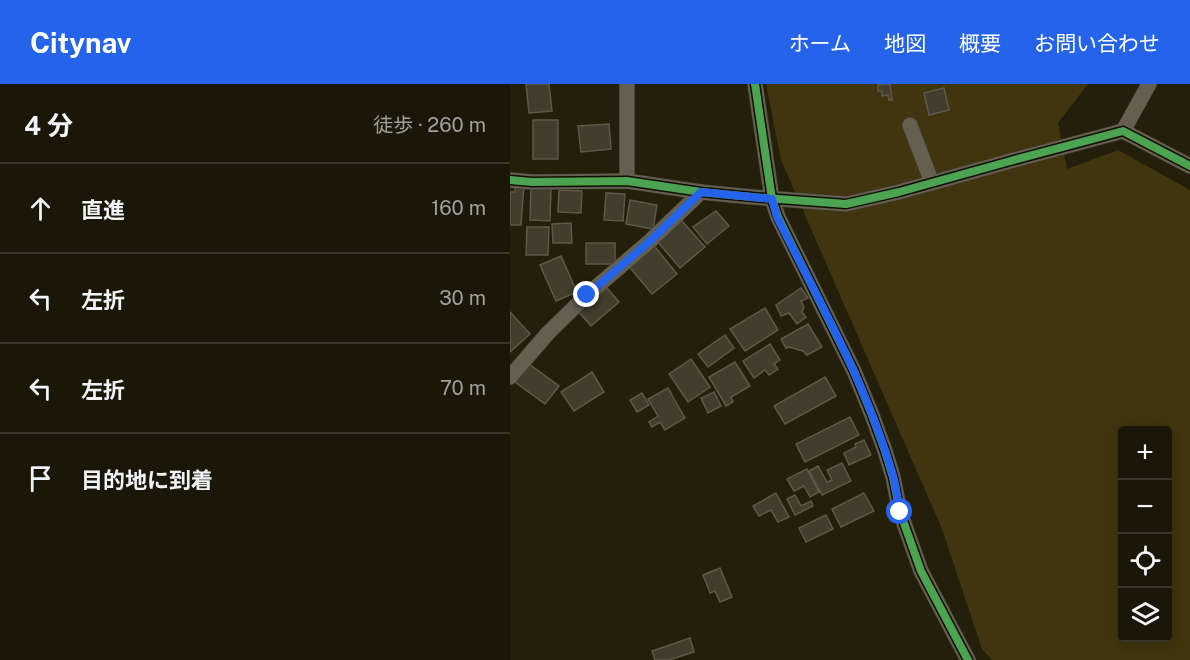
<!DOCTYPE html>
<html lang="ja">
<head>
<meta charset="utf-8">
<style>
	:root { --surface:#1b1708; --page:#282416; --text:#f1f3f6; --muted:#a09f9c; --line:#393629; --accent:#2563eb }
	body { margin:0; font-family:"Public Sans","Noto Sans JP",sans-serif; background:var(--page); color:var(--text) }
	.controls { position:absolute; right:18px; bottom:18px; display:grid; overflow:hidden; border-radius:6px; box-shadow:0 3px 15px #0003 }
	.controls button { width:54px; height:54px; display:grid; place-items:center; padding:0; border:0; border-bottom:2px solid var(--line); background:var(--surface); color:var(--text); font:30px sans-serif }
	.stop { position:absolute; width:18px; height:18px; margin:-14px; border:4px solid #2563eb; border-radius:50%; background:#fff }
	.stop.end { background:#2563eb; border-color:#fff; box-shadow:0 2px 6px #0008 }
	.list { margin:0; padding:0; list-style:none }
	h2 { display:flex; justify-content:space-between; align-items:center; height:78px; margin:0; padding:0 24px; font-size:26px }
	h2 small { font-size:20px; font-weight:400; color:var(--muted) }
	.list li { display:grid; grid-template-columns:39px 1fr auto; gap:18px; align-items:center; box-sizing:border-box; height:90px; padding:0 24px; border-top:2px solid var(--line) }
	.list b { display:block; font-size:22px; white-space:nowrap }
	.list em { font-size:20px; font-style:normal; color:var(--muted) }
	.icon { flex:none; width:33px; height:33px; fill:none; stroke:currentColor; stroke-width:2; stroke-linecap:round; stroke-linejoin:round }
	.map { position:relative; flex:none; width:680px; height:576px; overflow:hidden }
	header { display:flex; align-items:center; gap:36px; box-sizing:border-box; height:84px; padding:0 30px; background:var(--accent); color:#fff }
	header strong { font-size:28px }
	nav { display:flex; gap:33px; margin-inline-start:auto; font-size:21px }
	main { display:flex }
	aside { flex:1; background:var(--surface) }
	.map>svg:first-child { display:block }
</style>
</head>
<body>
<header>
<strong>Citynav</strong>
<nav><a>ホーム</a><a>地図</a><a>概要</a><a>お問い合わせ</a></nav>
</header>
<main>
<aside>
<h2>4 分<small>徒歩 · 260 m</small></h2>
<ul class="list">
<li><svg class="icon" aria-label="ahead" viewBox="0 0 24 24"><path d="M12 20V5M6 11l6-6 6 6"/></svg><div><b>直進</b></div><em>160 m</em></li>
<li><svg class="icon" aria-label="left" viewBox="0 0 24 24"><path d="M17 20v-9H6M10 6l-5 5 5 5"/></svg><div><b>左折</b></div><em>30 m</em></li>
<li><svg class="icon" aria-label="left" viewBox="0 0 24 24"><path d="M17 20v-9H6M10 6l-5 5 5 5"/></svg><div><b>左折</b></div><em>70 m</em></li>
<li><svg class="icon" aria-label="arrive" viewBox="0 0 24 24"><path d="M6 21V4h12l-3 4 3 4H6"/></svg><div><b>目的地に到着</b></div></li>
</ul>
</aside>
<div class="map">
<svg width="680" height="576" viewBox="0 0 680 576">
	<rect width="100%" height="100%" fill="#241f0a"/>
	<path fill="#40350e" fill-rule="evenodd" d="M256,0H578L548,39L557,85L608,66L680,106V576H482L472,565L432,445L271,76ZM612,346H658V554H612Z"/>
	<g fill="#423d2c" stroke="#5d5948" stroke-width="1.5">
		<polygon points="16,0 39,0 42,27 19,29"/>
		<polygon points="380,0 382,16 379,16 378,11 372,12 372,7 368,7 368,1"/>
		<polygon points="434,4 439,26 419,31 414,9"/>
		<rect x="23" y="36" width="25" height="39"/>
		<polygon points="99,40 101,65 71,68 68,42"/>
		<polygon points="5,100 14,100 11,141 0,141 0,108 5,108"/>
		<polygon points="21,103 41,103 40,137 20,136"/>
		<polygon points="49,106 72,107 71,129 48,128"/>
		<polygon points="96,109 115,110 113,137 94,136"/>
		<polygon points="120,116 147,121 143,145 116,140"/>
		<polygon points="206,127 219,142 197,160 183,143"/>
		<polygon points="172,137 195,163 170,184 147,157"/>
		<polygon points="61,139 62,159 43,159 42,140"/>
		<polygon points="17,143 39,143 38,171 16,171"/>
		<rect x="76" y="159" width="29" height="21"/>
		<polygon points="142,159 167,190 142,210 117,180"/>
		<polygon points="51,172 67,208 46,217 30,181"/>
		<polygon points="97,204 109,218 81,242 68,227"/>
		<polygon points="291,204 298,214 291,217 294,223 292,228 296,233 287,240 279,229 271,232 266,221"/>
		<polygon points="255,224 268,246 235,267 220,245"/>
		<polygon points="0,228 20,250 0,268"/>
		<polygon points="298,240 312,263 297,271 293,267 279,263 276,264 271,255"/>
		<polygon points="215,251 224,264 198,283 188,270"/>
		<polygon points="260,260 270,276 264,280 268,285 259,291 255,286 244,294 233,277"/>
		<polygon points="181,275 200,303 178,318 159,290"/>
		<polygon points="225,278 240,302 221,313 223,318 216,322 199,293"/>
		<polygon points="19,280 49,302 35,320 5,298"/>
		<polygon points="82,288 94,308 64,327 51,308"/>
		<polygon points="315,293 326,312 275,340 264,322"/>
		<polygon points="158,304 175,334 155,346 150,338 142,343 139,338 148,332 138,315"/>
		<polygon points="204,308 211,322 198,329 191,314"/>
		<polygon points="132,309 139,321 127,328 120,316"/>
		<polygon points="340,333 349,351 295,378 286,360"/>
		<polygon points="354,356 361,371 339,381 334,369 346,363 345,360"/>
		<polygon points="332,379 341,397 312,411 299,387 308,382 317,398 322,396 317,386"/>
		<polygon points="297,385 309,408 300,413 294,402 284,407 277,395"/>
		<polygon points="266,409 279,433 268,438 261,426 249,432 243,422"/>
		<polygon points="354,409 364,427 331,443 322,425"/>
		<polygon points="285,411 291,422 301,417 303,422 285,431 277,415"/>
		<polygon points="316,431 323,445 296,458 289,444"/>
		<polygon points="210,484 222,513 210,518 205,507 200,509 193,491"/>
		<polygon points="180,554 184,568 159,576 145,576 142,567"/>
	</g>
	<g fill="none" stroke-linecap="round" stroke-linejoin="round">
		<defs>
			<g id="minor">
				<polyline points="117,0 117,97"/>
				<polyline points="245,0 262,115 268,133 344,287 362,331 375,367 383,393 390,428 411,487 458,576"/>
				<polyline points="400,41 422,99"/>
				<polyline points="613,47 639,0"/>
				<polyline points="0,96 22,98 117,97 191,108 242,113 336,120 389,108 504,76 613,47 680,82"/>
				<polyline points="0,293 38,249 77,211 140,157 191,108"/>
			</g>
		</defs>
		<use href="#minor" stroke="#3c382a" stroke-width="16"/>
		<use href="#minor" stroke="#635f51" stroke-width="15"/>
		<defs>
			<g id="cycleway">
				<polyline points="245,0 262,115 268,133 344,287 362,331 375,367 383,393 390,428 411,487 458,576"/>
				<polyline points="0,96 22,98 117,97 191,108 242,113 336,120 389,108 504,76 613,47 680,82"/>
			</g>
		</defs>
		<use href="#cycleway" stroke="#130e02" stroke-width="11"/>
		<use href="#cycleway" stroke="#4ca352" stroke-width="8"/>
	</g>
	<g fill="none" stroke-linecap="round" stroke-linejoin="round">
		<path stroke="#2563eb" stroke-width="8" d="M77,211L140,157L191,108L262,115L267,133C309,217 357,301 383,392C386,403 388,416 390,428"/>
	</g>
</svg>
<div class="controls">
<button>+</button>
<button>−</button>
<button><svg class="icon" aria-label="locate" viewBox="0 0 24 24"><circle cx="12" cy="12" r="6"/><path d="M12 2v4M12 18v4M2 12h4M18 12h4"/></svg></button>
<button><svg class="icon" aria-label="layers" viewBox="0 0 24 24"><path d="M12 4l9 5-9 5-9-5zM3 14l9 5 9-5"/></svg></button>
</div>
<div class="stop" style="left:390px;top:428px"></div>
<div class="stop end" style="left:77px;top:211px"></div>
</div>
</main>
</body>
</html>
